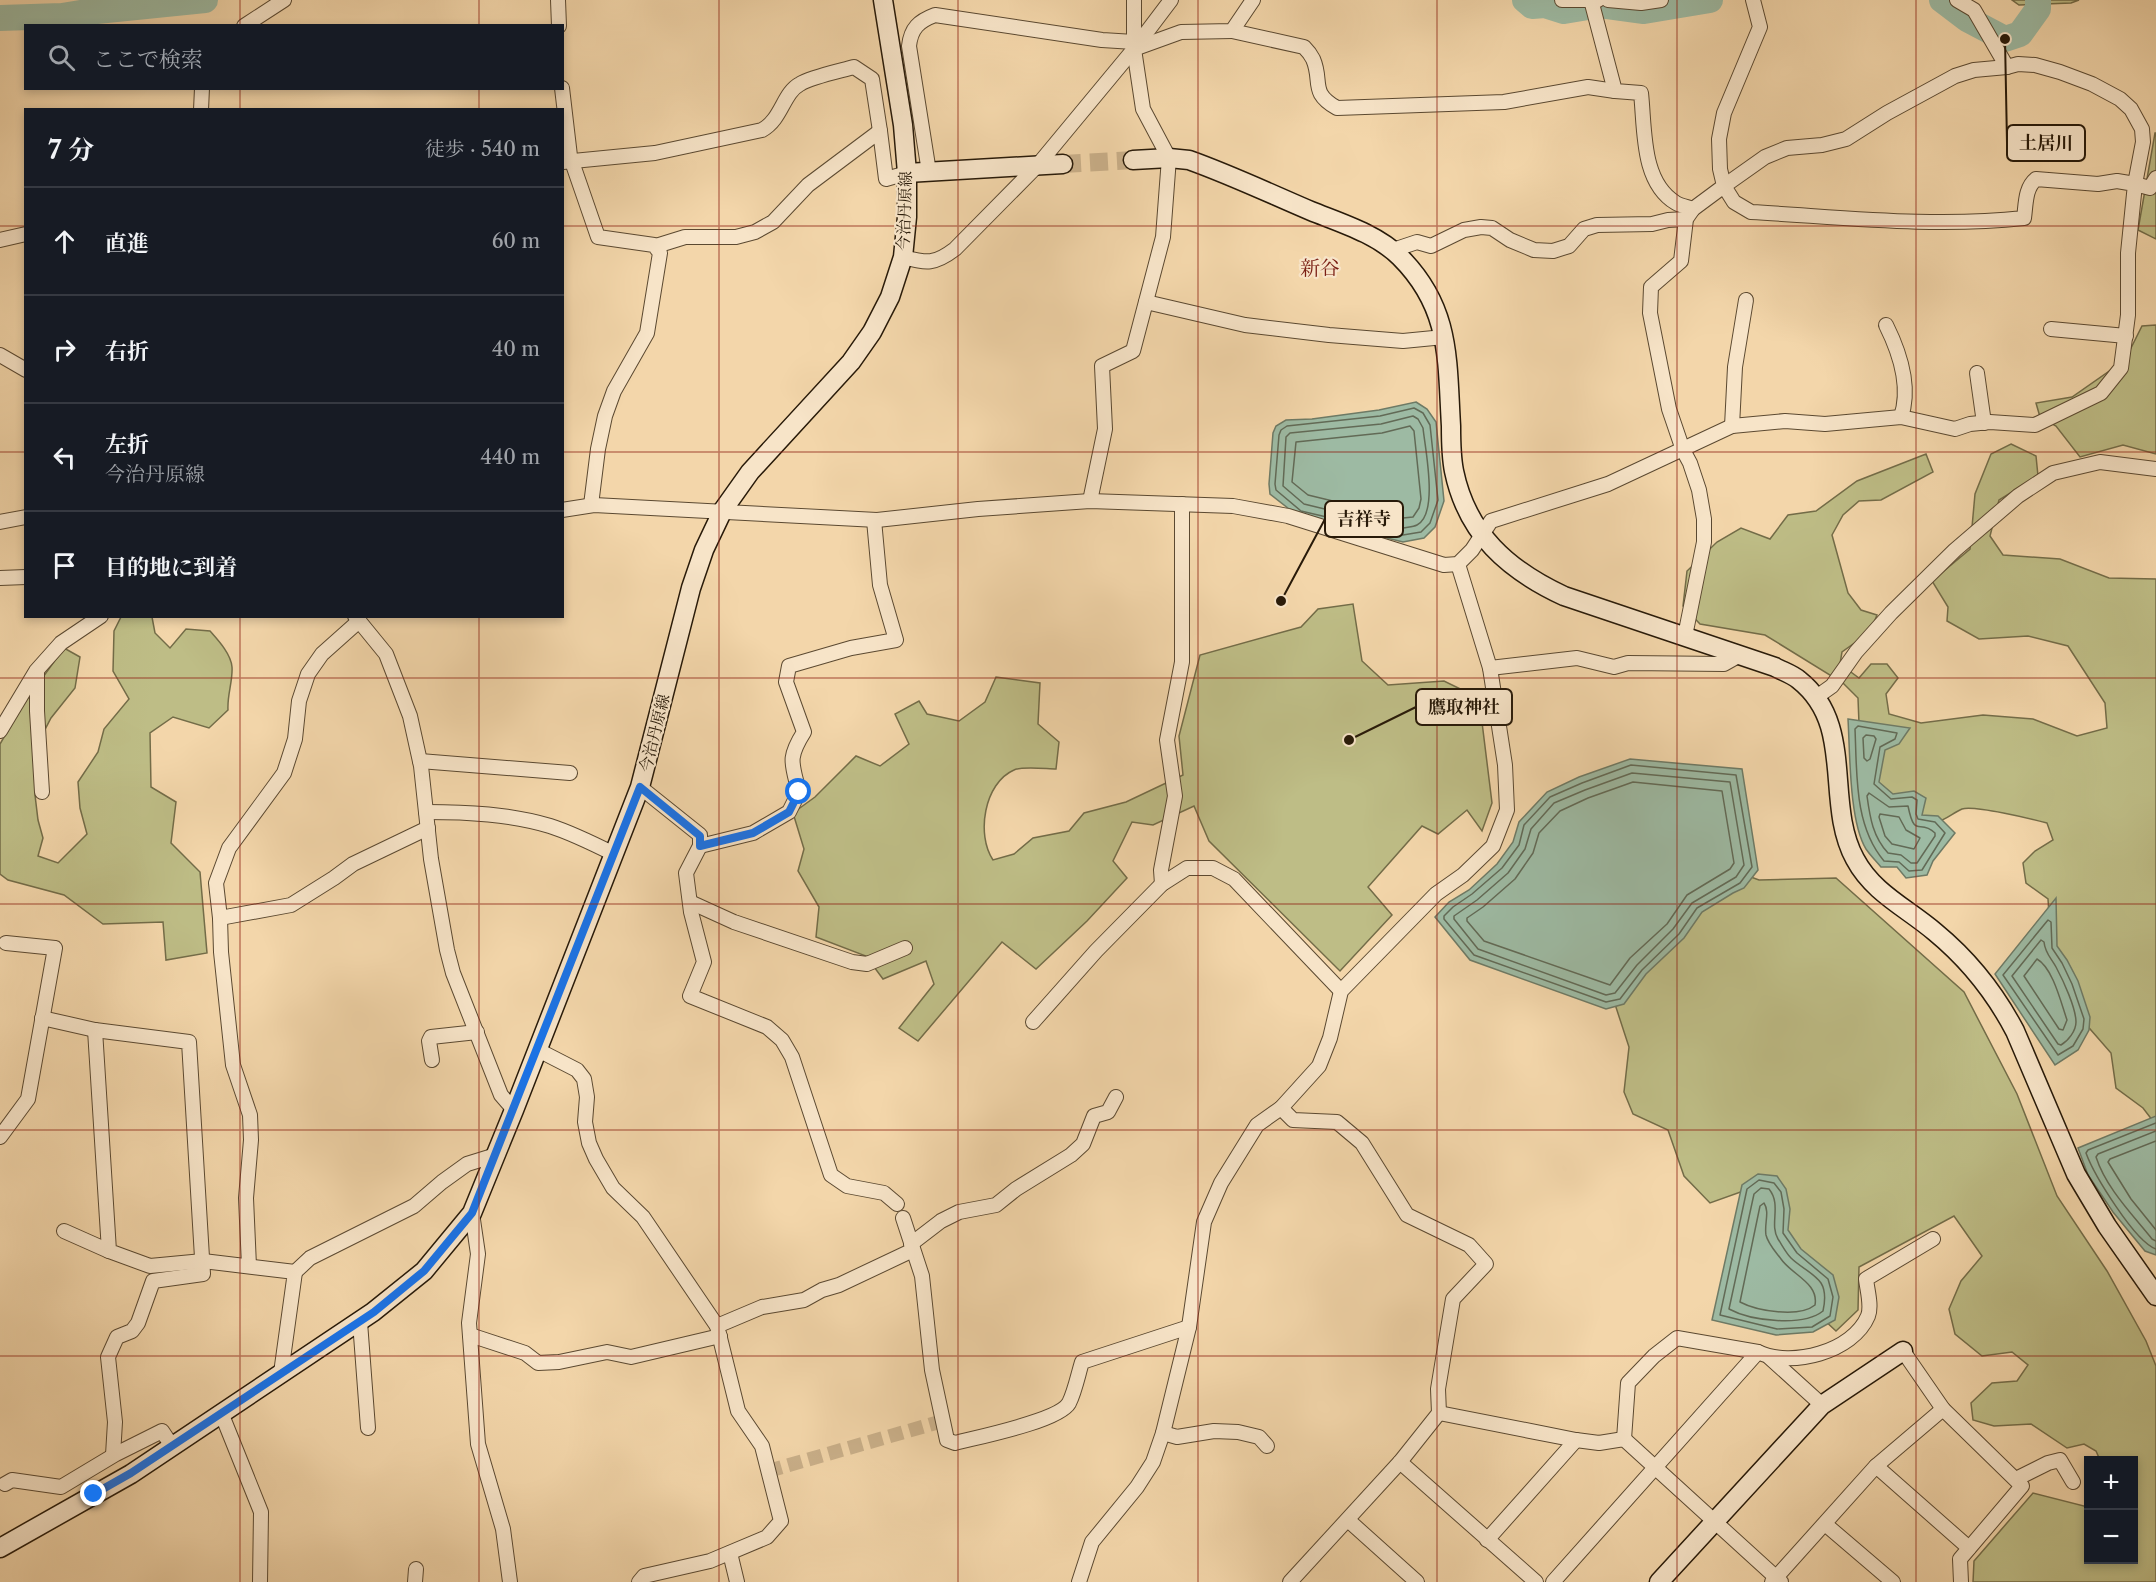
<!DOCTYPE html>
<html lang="ja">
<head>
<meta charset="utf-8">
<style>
	:root { --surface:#171b24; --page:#242831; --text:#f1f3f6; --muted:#9ea1a6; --line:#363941 }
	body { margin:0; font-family:"Libre Caslon Text","Noto Serif JP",serif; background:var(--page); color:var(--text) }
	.controls { position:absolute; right:18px; bottom:18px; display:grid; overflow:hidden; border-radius:0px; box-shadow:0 3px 9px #0003 }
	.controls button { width:54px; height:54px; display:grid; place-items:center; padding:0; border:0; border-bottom:2px solid var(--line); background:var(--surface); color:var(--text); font:30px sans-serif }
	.stop { position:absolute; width:18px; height:18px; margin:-14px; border:4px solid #1a73e8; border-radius:50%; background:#fff }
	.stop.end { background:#1a73e8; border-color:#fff; box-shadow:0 2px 6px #0008 }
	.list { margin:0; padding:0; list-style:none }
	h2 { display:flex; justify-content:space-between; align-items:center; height:78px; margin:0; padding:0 24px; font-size:26px }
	h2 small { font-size:20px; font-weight:400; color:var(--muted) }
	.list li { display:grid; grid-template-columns:39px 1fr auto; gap:18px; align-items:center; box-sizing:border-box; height:108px; padding:0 24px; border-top:2px solid var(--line) }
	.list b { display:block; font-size:22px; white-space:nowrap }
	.list p { margin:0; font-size:20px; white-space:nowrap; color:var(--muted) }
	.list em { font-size:20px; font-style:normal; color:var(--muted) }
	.icon { flex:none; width:33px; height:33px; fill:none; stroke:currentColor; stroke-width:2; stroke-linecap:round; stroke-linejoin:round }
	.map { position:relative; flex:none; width:2156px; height:1582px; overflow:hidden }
	.search { position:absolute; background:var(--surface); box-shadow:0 3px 9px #0003; left:24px; top:24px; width:540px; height:66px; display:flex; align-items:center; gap:15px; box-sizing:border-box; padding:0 21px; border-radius:0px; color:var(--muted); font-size:22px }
	.panel { position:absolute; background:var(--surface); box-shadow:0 3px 9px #0003; left:24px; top:108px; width:540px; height:510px; border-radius:0px }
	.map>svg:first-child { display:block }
</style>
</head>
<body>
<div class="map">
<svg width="2156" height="1582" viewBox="0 0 2156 1582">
	<rect width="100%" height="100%" fill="#f3d6aa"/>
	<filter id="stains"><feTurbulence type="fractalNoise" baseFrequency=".00333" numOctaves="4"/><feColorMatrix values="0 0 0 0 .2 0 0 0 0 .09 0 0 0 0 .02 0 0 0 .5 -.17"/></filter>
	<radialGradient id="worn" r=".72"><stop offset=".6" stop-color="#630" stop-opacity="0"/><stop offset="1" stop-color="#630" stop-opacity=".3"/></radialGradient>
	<g fill="#bebd86" stroke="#736c48" stroke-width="1.5">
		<polygon points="2012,0 2079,0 2071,3 2019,5"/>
		<polygon points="2155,133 2156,133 2156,239 2138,230"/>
		<polygon points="2156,325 2156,454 2123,445 2080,457 2056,426 2040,417 2036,403 2072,397 2125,360 2142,326"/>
		<path d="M2011,444L2036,456L2038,476L1999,500L1990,536L2003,555L2060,559L2109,578L2156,579V1125L2143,1108L2116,1088L2111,1053L2084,1022L2051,945L2048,899L2026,883L2023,863L2035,851L2053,840L2047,823C2032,819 1974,805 1962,809C1953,813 1947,819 1937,822L1889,801L1872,784L1859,724L1858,698L1843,683L1765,635L1700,624L1683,606L1687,571L1717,542L1741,528L1770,539L1788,515L1816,511L1857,481L1926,454L1933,472L1881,500L1859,501L1843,515L1832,535L1848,593L1861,610L1877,615L1870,632L1842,652L1840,664L1859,678L1871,664H1887L1898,678L1886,694L1889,714L1921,723L1983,715L2033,719L2077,736L2107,728L2105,703L2068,646L2028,636L1979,639L1947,621L1948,607L1932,581L1970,549L1975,494L1991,454Z"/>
		<path d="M1353,604L1362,661L1388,685L1444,681L1479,698L1492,803L1482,831L1467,810L1438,834L1422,826L1368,887L1392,915L1340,971L1209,841L1194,806L1153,825L1132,822L1113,861L1127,878L1087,921L1036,969L1002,942L918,1041L899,1028L934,984L926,961L883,979L866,956L816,937L819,907L798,871L804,849L793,813L815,797L856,756L880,766L909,744L895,714L919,701L927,714L959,721L985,702L996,677L1040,683L1038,724L1059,742L1056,769C1047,769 1022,766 1014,770C984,783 976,835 993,860L1014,854L1033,838L1069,831L1084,813L1126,802L1183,775L1179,736L1200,655L1301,627L1318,609Z"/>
		<path d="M121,617H152L155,633L170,648L186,629L210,631C218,640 231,654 232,667C233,681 227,695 228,710L209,728L173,717L150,733L151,787L176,802L171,843L200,872L207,953L166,960L163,922L103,924L64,895L8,880L0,874V744L22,706L64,648L80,657L75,688L51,718L35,749V795L38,820L43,838L38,856L58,863L87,834L80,808L78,782L98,752L104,729L129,699L113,671L114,631Z"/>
		<polygon points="1729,869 1759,880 1836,878 1964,992 2017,1094 2057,1196 2107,1271 2146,1341 2156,1366 2156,1582 1973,1582 1974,1561 2033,1493 2088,1507 2088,1560 2134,1560 2134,1460 2100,1460 2096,1451 2084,1444 2067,1448 2031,1424 1994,1426 1973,1420 1971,1403 1992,1383 2017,1381 2028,1365 2012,1352 1982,1356 1955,1334 1949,1309 1961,1281 1982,1256 1954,1216 1859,1267 1858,1310 1836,1331 1821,1317 1763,1184 1710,1203 1684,1176 1668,1130 1633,1114 1624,1092 1629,1047 1611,992"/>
	</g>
	<g fill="#9dbaa3" stroke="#6e7a65" stroke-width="1.5">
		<polygon points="1416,402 1427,409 1436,422 1444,501 1435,527 1424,538 1403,542 1298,516 1270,494 1269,484 1273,433 1276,426 1286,420 1312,419 1379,410"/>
		<path d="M1848,719L1910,728L1899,744L1885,750L1879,782L1893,794L1914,791L1926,798L1922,815L1938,816L1955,833L1933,861L1927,875L1906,878L1897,867H1881C1876,861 1870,855 1866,849C1849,821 1850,752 1848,719Z"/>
		<polygon points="1630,759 1742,769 1758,870 1744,888 1733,893 1702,912 1684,938 1646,974 1624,1004 1606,1009 1470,960 1435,917 1449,902 1469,890 1497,864 1513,842 1519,822 1547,792 1579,777"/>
		<polygon points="2056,898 2057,946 2067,960 2078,981 2090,1017 2089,1030 2078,1050 2055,1065 1995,974"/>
		<polygon points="2156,1116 2156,1255 2145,1251 2113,1212 2088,1175 2078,1148"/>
		<polygon points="1758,1174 1777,1176 1786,1189 1790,1209 1788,1230 1801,1249 1833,1275 1839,1297 1835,1320 1813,1332 1776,1335 1712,1320 1742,1185"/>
	</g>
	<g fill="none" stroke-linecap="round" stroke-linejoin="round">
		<g stroke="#626a56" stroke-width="1.5">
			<polygon points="1414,408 1423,413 1430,425 1438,500 1430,523 1421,532 1403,535 1301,511 1276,490 1275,484 1279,435 1281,430 1287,426 1380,416"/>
			<path d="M1413,416L1418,419L1423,428C1425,448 1439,514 1417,525C1413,527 1407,527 1403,528L1304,504L1283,486L1286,437L1290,433L1381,424Z"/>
			<polygon points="1410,426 1414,431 1421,499 1419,508 1413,517 1403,518 1308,495 1292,482 1296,442 1382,433"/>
			<path d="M1858,726L1897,733L1895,739L1880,747L1874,784L1891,799L1912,797L1917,800L1916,814L1918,819L1935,822L1945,833L1922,870L1909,871L1899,862L1884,861C1854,826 1857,773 1855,729Z"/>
			<polygon points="1866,735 1874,736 1876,739 1870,759 1867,761 1864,758 1863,738"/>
			<polygon points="1631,765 1736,775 1752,867 1740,883 1697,908 1679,934 1642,970 1620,999 1606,1002 1474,955 1444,919 1444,916 1453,907 1472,894 1502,868 1519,845 1524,825 1550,797 1582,783"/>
			<polygon points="1632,773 1730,782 1744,865 1736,877 1692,903 1673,929 1637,965 1615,993 1606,995 1478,949 1454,919 1454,916 1477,900 1508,873 1525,849 1531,829 1554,803 1585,790"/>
			<polygon points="1633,782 1722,791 1734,863 1730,869 1687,895 1667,924 1630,958 1610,985 1484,941 1467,921 1467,918 1483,907 1515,879 1533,853 1539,833 1560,811 1588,798"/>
			<path d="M1869,793L1889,807L1908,806C1915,840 1919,818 1935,833V836L1917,863H1911L1901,855L1888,853C1873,837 1870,818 1867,796Z"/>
			<polygon points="1880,814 1899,817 1906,830 1920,838 1914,849 1892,844 1885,836 1879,817"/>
			<polygon points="2048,920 2051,922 2052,948 2062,963 2072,984 2084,1019 2083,1029 2073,1046 2058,1055 2003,975"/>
			<path d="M2041,940L2044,942C2045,953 2051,958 2056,967C2063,980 2076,1008 2076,1022C2076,1031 2068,1041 2061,1045L2058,1044L2012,976Z"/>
			<path d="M2037,959C2053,968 2061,1003 2067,1020L2063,1030L2059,1029L2024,976Z"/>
			<path d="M2156,1123L2088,1150L2086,1153C2094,1175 2135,1242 2156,1249"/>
			<path d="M2156,1131L2098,1154L2096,1157C2106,1188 2132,1214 2152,1239L2156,1241"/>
			<polyline points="2156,1141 2110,1159 2108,1162 2131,1199 2156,1230"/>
			<polygon points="1759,1180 1774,1183 1781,1192 1784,1209 1783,1233 1797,1253 1828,1279 1833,1297 1830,1316 1812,1327 1777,1329 1720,1315 1747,1189"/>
			<path d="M1761,1188L1769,1189C1782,1205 1769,1224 1778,1239C1782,1245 1786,1253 1791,1258C1800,1267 1814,1273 1821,1283C1826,1291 1825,1302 1823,1311C1803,1327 1751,1321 1729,1309L1754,1194Z"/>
			<path d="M1764,1203C1770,1212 1764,1224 1766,1235C1768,1244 1776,1252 1781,1259C1792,1275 1819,1283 1815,1305C1799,1318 1757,1311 1740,1302L1760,1206Z"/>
		</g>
		<g stroke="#9dbaa3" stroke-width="26">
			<polyline points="1525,0 1532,6 1545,5 1564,11 1600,5 1644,11 1710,0"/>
			<polyline points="1942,0 1967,19 2005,39 2020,34 2038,9 2038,0"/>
			<polyline points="0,18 62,16 87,12 205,0"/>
		</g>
		<polyline stroke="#cab08a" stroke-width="14" stroke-dasharray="14 7" stroke-linecap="butt" points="768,1471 943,1421"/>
		<polyline stroke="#cab08a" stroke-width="18" stroke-dasharray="18 9" stroke-linecap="butt" points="1063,164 1133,160"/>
		<defs>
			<g id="street">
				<polyline points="558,0 559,26"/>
				<polyline points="1562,0 1598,0"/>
				<path d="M1591,0L1615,91L1641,93C1645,129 1641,182 1676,203C1681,206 1688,207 1693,209"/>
				<polyline points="1608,0 1641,3 1661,0"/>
				<polyline points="1957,0 1974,10 2007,67"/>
				<polyline points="244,26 284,0"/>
				<path d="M1232,31L1304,47C1307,50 1311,55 1313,59C1323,82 1309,92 1337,108L1504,102L1588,87L1615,91"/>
				<polyline points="1134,49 1181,32 1232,31 1253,0"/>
				<polyline points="562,88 570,156 598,237 654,245 660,253 647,333 614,391 605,416 598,449 591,505"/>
				<polyline points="201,110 202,88"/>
				<path d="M563,162L655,153L762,130C782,119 783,93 800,84C811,77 840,71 854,67L872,79L880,131"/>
				<path d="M929,172L909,46C911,28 919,21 935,15L1102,40L1134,42"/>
				<polyline points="0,240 26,234"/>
				<polyline points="656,246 685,237 736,237 755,232 773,222 808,185 880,131 886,179 907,173"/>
				<polyline points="1393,250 1417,242 1431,246 1464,230 1481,227 1492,228 1510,240 1534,250 1553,251 1569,246 1584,229 1597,225 1652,224 1668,220 1686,219"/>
				<path d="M903,257C927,263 934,265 955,249L1037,166L1134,49V0"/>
				<polyline points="1146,302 1245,325 1329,335 1403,341 1444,337"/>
				<path d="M1886,325C1900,353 1911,387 1901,417"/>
				<polyline points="2051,329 2126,336"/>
				<polyline points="0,355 26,370"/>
				<polyline points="1977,373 1984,423"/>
				<polyline points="1732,426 1735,367 1746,300"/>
				<polyline points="1090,501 1105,429 1102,366 1133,351 1163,237 1169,158 1143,109 1134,49 1171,0"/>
				<path d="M562,510L594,505L877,520L978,509L1090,501L1233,506L1288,516L1444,565L1458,564L1472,550L1491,521L1608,484L1732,426L1785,421L1825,424L1901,417L1955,429L1970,424L1990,422L2035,425L2101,393L2121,368L2128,315V253L2135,184L2117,181L2098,184L2036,179C2025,188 2026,204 2024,218C1933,228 1841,217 1751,212L1734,202L1724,186L1765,157L1787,148L1822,145L1846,139L1887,113L1955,76L1974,70L2007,67L2018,64L2035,65L2060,72L2092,84L2120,99L2131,109L2142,129L2143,142L2135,184L2150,188L2156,178"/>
				<polyline points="0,522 26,517"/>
				<polyline points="0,578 26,577"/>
				<polyline points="355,616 386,654 410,716 421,766 431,859 447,950 453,973 501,1095 514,1110"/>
				<polyline points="359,621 322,654 308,674 299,701 295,739 284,773 229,848 216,883 220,918 291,905 334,878 353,864 428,828"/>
				<polyline points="1685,636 1704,542 1704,519 1699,490 1690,463 1683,450 1669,409 1650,313 1651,287 1681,261 1686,219 1693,209 1724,186 1720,169 1719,139 1724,113 1760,27 1753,0"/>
				<polyline points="1490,668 1577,658 1614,667 1628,663 1724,664 1740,655"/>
				<polyline points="37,671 37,711 42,792"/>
				<polyline points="1815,698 1832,686 1856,652 1891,613 1955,550 2018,496 2053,473 2100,462 2156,469"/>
				<polyline points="0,731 36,671 61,643 101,616"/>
				<polyline points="420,761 570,773"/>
				<polyline points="640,787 700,835 700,846 686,873 691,912 704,962 690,996 767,1027 782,1040 792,1057 831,1175 847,1186 884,1193 897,1204"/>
				<path d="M426,812C467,812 510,814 550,826C572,833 594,844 614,854"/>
				<path d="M700,846L753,833L789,812L799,792C792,763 787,759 804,732L786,682L789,666L851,648L896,640L880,585L874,520"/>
				<polyline points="1162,884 1161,870 1175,796 1167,740 1182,662 1182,504"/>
				<polyline points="690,902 734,922 852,962 867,964 905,948"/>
				<polyline points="220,918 221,952 233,1065 250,1115 251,1140 246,1198 249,1266"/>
				<polyline points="42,1018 95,1030 189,1042 203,1274 153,1281 138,1323 132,1331 117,1337 108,1357 115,1422 113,1455"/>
				<polyline points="1033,1022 1096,951 1162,884 1187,868 1213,868 1234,879 1341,991"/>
				<polyline points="95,1030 109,1251 150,1266 203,1261 295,1272 281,1373"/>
				<polyline points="538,1050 577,1070 584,1079 587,1097 585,1122 589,1143 596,1159 613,1188 643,1217 717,1326 738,1411 762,1446 781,1521 767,1537 710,1561 644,1576 639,1582"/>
				<polyline points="432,1060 429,1041 431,1037 477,1032"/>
				<polyline points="1281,1108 1293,1120 1337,1122 1362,1143 1407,1215 1469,1245 1486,1264 1453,1299 1438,1389 1439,1413 1400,1462 1290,1582"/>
				<polyline points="0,1137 28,1099 55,948 6,943"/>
				<polyline points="472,1213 478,1254 469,1323 478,1444 503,1529 510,1582"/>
				<path d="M903,1218L922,1276L932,1370L947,1440L955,1443C978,1437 1059,1421 1069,1403C1075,1391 1078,1375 1082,1362L1189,1327"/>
				<polyline points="64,1231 109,1251"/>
				<polyline points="911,1244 941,1221 959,1212 996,1205 1016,1189 1071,1155 1083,1144 1094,1116 1108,1112 1116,1097"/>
				<polyline points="295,1272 310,1258 414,1206 442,1182 467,1164 496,1155"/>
				<polyline points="360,1322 368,1428"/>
				<polyline points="717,1326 762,1307 804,1300 822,1290 839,1285 913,1250"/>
				<polyline points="470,1335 525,1353 538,1363 559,1362 607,1352 631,1357 720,1336"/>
				<polyline points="1903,1351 1943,1409 2022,1486 1960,1559 1961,1582"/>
				<polyline points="1769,1357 1822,1405"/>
				<polyline points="1439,1413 1576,1440 1599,1443 1624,1439 1781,1582"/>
				<polyline points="222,1415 261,1512 260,1582"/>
				<polyline points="1163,1433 1177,1437 1214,1431 1238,1432 1259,1437 1267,1446"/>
				<path d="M1624,1439L1628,1383L1654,1356L1677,1338L1758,1352C1791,1368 1853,1352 1868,1316C1872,1306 1867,1289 1866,1279L1933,1239"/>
				<polyline points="1400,1462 1536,1582"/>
				<polyline points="1876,1466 1943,1409"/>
				<polyline points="2016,1479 2048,1463 2060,1460 2073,1482"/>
				<polyline points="5,1484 12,1480 61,1487 116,1454 162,1431 172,1446"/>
				<polyline points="1348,1520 1417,1582"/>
				<polyline points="1825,1524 1893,1582"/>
				<polyline points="1487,1540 1576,1440"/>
				<polyline points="730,1553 737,1582"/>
				<polyline points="415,1582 416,1569"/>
				<polyline points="1079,1582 1092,1542 1137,1487 1153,1462 1163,1433 1189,1327 1204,1222 1221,1183 1257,1125 1281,1108 1319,1066 1330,1038 1341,991 1436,894 1463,875 1493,846 1507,810 1505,765 1490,668 1458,564"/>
				<polyline points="1553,1582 1758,1352"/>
				<polyline points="1772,1582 1876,1466 1969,1548"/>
			</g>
			<g id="secondary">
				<path d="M1133,160L1169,158L1189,160C1231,175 1271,194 1311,211C1341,223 1377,234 1400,257C1451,308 1447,359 1451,426C1451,441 1451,456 1454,471C1467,534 1508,570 1564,596L1775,667C1782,671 1792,674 1799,680C1856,725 1824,802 1855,859C1873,893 1907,908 1935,932C1969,960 1994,991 2015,1031L2076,1174L2107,1226L2156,1296"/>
				<polyline points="907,173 1063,164"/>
				<polyline points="0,1548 131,1474 373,1312 424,1271 472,1213 514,1110 640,787 691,588 704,550 723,510 750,472 851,362 872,332 890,297 903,257 907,217 907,173 903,125 883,0"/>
				<polyline points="1659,1582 1822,1405 1903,1351"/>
			</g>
		</defs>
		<use href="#street" stroke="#5b4931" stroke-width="16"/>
		<use href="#secondary" stroke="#281a09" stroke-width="21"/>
		<use href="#street" stroke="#f7e4c8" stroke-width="14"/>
		<use href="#secondary" stroke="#f7e4c8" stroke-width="18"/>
	</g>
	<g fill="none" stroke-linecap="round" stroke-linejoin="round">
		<polyline stroke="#1a73e8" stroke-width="8" points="94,1494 131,1473 374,1312 424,1271 472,1213 640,787 700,836 700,846 753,833 789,812 799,792"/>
	</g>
	<path fill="none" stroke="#8f2418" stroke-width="1.5" stroke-opacity="0.55" d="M240,0V26M479,0V26M719,0V1582M958,0V1582M1198,0V1582M1437,0V1582M1677,0V1582M1916,0V1582M240,88V110M479,88V110M0,226H26M562,226H2156M0,452H26M562,452H2156M240,616V1582M479,616V1582M0,678H2156M0,904H2156M0,1130H2156M0,1356H2156"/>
	<g text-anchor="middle" stroke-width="4.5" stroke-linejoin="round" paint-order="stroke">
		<g font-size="16" fill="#281a09" stroke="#f7e4c8">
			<text transform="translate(904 211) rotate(-88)" y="6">今治丹原線</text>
			<text transform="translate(654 733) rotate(-76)" y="6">今治丹原線</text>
		</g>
		<g font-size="20" fill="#7a1f14" stroke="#f7e4c8">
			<text x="1320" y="275">新谷</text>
		</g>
	</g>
	<path fill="none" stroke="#281a09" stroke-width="2" d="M2005 39L2007 143M1281 601L1325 519M1349 740L1416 707"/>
	<g fill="#281a09" stroke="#f7e4c8" stroke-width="2">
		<circle cx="2005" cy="39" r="6"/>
		<circle cx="1281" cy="601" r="6"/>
		<circle cx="1349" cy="740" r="6"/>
	</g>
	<g fill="#f7e4c8" stroke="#281a09" stroke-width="2">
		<rect x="2007" y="125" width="78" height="36" rx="6"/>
		<rect x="1325" y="501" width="78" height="36" rx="6"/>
		<rect x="1416" y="689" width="96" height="36" rx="6"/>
	</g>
	<g font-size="18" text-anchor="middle" font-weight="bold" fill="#281a09">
		<text x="2046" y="149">土居川</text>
		<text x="1364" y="525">吉祥寺</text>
		<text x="1464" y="713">鷹取神社</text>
	</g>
	<rect width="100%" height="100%" filter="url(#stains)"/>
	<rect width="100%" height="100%" fill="url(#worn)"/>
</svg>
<div class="controls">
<button>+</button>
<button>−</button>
</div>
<div class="stop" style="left:799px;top:792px"></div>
<div class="stop end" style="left:94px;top:1494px"></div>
<div class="search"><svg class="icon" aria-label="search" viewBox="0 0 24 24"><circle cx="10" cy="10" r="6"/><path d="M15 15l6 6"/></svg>ここで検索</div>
<section class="panel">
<h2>7 分<small>徒歩 · 540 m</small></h2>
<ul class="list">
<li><svg class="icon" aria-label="ahead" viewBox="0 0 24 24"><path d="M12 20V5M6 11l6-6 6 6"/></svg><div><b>直進</b></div><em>60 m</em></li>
<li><svg class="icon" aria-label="right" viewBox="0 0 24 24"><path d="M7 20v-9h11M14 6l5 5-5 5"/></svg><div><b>右折</b></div><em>40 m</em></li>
<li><svg class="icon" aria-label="left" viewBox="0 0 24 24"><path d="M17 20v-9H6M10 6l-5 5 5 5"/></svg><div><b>左折</b><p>今治丹原線</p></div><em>440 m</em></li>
<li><svg class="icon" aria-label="arrive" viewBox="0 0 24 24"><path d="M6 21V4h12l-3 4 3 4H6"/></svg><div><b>目的地に到着</b></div></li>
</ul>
</section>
</div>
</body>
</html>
